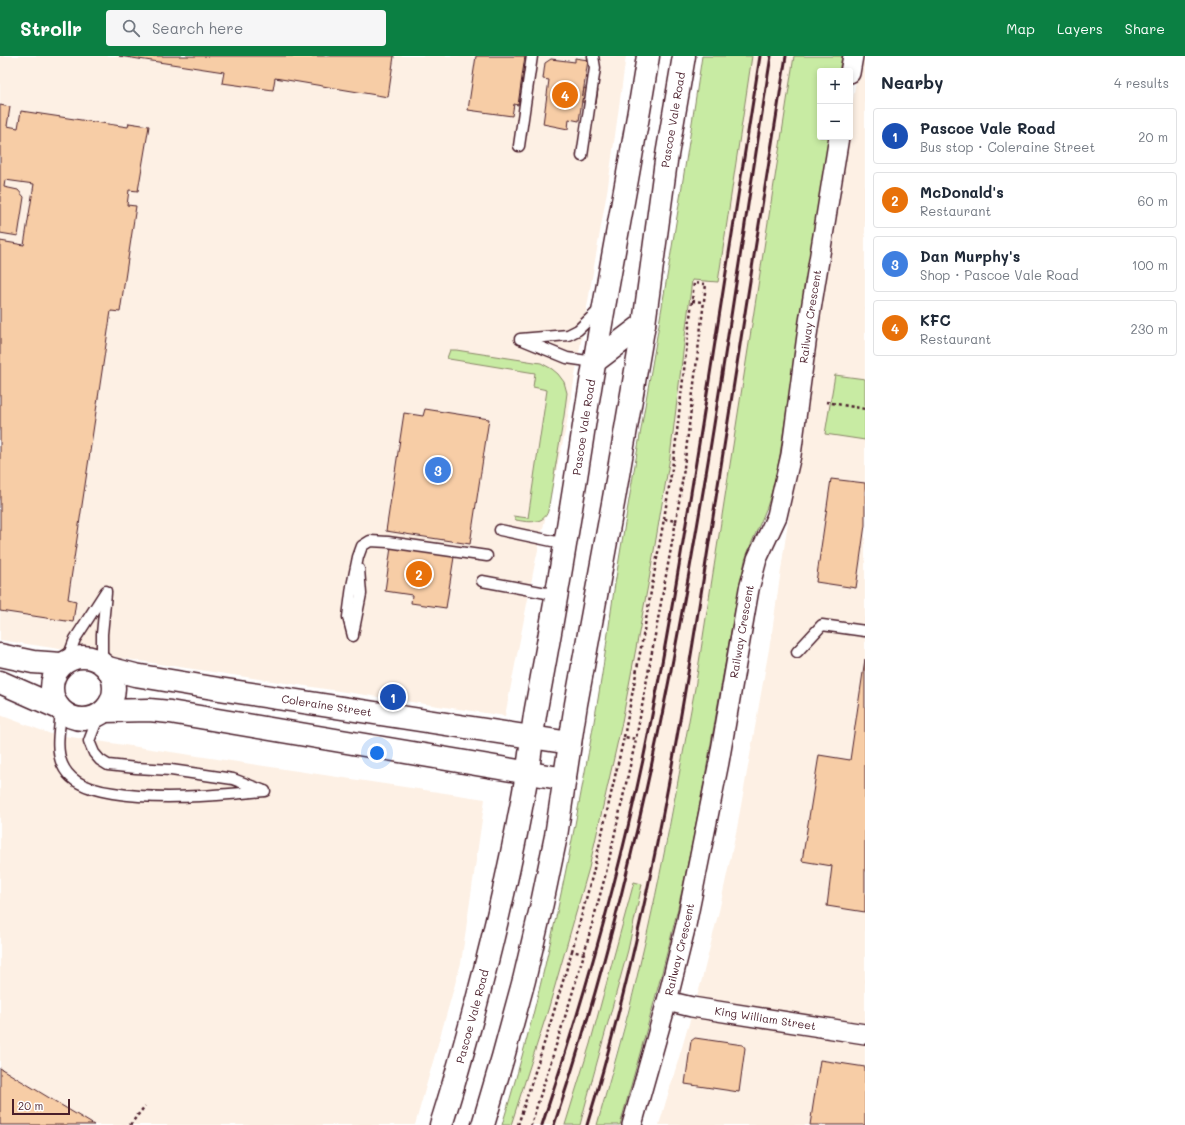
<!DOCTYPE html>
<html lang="en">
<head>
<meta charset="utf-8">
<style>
	:root { --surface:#fff; --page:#f6f6f7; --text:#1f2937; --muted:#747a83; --line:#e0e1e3; --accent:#0b8043 }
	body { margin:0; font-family:Mali,sans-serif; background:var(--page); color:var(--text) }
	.controls { position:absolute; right:12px; top:12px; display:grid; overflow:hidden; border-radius:4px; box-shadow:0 2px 6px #0003 }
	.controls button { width:36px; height:36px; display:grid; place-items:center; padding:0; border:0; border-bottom:1px solid var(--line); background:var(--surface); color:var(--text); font:20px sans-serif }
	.scale { position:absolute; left:12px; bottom:10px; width:58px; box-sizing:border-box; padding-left:4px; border:2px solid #4a1f2b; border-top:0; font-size:11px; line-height:14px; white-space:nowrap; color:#4a1f2b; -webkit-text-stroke:3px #fff; paint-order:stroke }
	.you { position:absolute; left:377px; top:697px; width:14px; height:14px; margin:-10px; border:3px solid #fff; border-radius:50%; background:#1a73e8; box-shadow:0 0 0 6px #1a73e833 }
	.badge { display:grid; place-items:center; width:26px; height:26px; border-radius:50%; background:var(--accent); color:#fff; font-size:13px; font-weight:700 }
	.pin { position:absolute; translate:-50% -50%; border:2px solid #fff; box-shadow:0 1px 4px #0006 }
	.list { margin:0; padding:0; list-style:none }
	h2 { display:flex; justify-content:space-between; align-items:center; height:52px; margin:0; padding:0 16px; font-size:17px }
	h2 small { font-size:13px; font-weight:400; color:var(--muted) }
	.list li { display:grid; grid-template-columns:26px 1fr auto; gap:12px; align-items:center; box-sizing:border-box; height:56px; margin:0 8px 8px; padding:0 8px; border:1px solid var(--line); border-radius:4px }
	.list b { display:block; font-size:15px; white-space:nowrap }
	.list p { margin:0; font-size:13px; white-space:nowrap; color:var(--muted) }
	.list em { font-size:13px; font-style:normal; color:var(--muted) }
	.icon { flex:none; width:22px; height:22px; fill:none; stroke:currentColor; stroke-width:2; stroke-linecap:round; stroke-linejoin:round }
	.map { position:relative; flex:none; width:865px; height:1069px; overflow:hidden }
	header { display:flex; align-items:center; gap:24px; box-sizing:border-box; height:56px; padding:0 20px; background:var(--accent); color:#fff }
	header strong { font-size:19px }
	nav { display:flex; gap:22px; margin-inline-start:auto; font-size:14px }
	.search { width:280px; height:36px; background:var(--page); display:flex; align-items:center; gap:10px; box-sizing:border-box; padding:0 14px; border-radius:4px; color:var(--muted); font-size:15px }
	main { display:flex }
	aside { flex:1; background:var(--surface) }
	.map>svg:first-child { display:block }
</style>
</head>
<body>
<header>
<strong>Strollr</strong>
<div class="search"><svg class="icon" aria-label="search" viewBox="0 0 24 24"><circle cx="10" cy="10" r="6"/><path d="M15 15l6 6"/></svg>Search here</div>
<nav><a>Map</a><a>Layers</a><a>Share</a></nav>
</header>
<main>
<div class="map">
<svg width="865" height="1069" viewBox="0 0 865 1069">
	<rect width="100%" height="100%" fill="#fff"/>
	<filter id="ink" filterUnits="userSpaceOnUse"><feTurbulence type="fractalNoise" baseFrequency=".025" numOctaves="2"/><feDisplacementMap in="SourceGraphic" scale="8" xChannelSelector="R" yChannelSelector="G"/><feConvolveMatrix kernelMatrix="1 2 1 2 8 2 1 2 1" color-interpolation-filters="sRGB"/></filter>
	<g filter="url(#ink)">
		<g fill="#fdf0e4">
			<polygon points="0,0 626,0 608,130 566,372 535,507 505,660 0,584"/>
			<polygon points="752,0 794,0 695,632 655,841 640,909 597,1069 580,1069 614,947 634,827 590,988 565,1069 511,1069 548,954 589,812 602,757 621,671 661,460 670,401 692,224 718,226"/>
			<polygon points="860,0 865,0 865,1069 659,1069 701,927 719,855 737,772 772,576 808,327 847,81 850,81 850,62"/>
			<polygon points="0,659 51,678 485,743 461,907 415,1069 0,1069"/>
		</g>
		<g fill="#c8eba3" stroke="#898567">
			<path d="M702,0H752L718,226L692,224L670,401L649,524L621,671L589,812L548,954L511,1069H502C545,930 573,786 598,643C604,607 609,570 614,534C643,356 676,179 702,0Z"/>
			<path d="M794,0H842L839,15H820V81H829L779,405C776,421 772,436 767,451C760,469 751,486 745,504C723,609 708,716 685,821C667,904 643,986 620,1069H597C612,1016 628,962 640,908C662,817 678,724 695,632Z"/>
			<path d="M450,294H456L541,307L552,313L558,318L564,326L567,337L564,360L548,455C544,469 527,466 516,464L513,460L528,462L547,334L533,331L535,317L449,303L447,302Z"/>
			<polygon points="835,319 865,323 865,384 825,378"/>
			<polygon points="634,826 642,828 628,894 585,1050 580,1069 565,1069 590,988"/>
		</g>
		<g fill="#f7cda6" stroke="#4a1f2b">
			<polygon points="119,0 394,0 388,41 275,22 273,34 222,27 224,16"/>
			<polygon points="476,0 525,0 518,49 514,48 512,60 468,54"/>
			<polygon points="575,2 588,4 579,65 569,63 568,73 543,68 549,24 543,23 545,7 551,3 575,6"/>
			<polygon points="584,32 598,34 596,48 582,46"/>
			<polygon points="0,49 10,51 7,70 18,72 21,55 128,71 129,67 149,70 138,135 129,134 127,149 136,150 120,256 111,255 68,543 76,545 73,566 0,555 0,185 24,189 34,128 5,124 4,131 18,134 24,141 18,180 0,177"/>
			<polygon points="425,353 489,363 470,488 386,475 404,357 423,360"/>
			<polygon points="831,423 865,427 865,469 856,532 816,526"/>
			<polygon points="391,491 454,501 446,552 411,547 412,539 385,535"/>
			<polygon points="865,603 865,856 827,850 832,810 802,805 819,699 850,704"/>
			<polygon points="695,982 743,989 745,992 739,1036 685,1028 691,985"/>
			<polygon points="820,1004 865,1011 865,1069 810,1069"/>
			<polygon points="0,1012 94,1069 0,1069"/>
		</g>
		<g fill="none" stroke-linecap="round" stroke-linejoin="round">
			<defs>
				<g id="lane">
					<polyline points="519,90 532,0"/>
					<polyline points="582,100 595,12 593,0"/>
					<polyline points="520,283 568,279 578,274 600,253"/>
					<polyline points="523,284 567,302 594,306"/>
					<polyline points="500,474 566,488"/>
					<polyline points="482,525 557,539"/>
					<polyline points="353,578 361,538 359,513"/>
					<polyline points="353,580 348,561 352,530 358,501 362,490 370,485 388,486 487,500"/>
					<polyline points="797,596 822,569 865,575"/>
					<polyline points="67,604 75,583 106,535"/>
					<polyline points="102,607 102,578 106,537"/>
					<path d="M61,654C60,672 55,691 62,708C65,715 70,721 76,725C86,732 100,735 113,737C163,745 215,739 265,735"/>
					<polyline points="99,659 89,685 94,697 100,704 108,709 136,712 171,714 233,723 262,734"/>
				</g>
				<g id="street">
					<polyline points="850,17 853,0"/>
					<path id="s1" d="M667,945L692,951L865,978"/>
					<path id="s2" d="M632,1069L667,945L686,869L719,706L749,533L757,503L777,460L791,399L808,272L839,81"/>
				</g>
				<g id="secondary">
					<polyline points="0,599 33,606 61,608"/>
					<circle cx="83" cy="632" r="31"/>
					<path id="s3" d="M108,612L135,619L219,633L570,687"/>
					<polyline points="0,626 59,652"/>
					<polyline points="104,655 149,654 170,656 565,723"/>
				</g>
				<g id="primary">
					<polyline points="594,306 644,268"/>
					<path id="s4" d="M441,1069C454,1029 465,988 476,948C496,872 514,795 527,718C531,697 532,675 536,653C553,563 568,473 582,383C601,255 628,128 648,0"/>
					<path id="s5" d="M483,1069L503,1001L524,924L541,852L556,780L576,648L614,442L644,268L666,105L684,0"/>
				</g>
			</defs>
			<use href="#lane" stroke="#4a1f2b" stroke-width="13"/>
			<use href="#street" stroke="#4a1f2b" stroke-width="22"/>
			<use href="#secondary" stroke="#4a1f2b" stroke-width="25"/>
			<use href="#primary" stroke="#4a1f2b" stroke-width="25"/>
			<g stroke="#4a1f2b" stroke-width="2.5" stroke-dasharray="3 3" stroke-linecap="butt">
				<polyline points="692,245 704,246"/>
				<polyline points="826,346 865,353"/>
				<polyline points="664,463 675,393 694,227 706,228 683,420 676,465"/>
				<polyline points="624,681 640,597 664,463 676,465 636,683"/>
				<polyline points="572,895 593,817 624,681 636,683 606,817 584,898"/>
				<polyline points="130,1069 145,1050"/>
				<polyline points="518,1069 549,972 572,895 584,898 570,945 531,1069"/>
			</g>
			<use href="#lane" stroke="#fff" stroke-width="10"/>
			<use href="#street" stroke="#fff" stroke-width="19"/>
			<use href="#secondary" stroke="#fff" stroke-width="22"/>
			<use href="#primary" stroke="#fff" stroke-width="22"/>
			<g stroke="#4a1f2b" stroke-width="3">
				<path d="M542,1069C582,949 617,827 643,704C666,593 684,481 702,369C721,246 740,123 760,0"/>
				<path d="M554,1069C671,723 714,359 771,0"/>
				<path d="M587,1069C649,866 683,657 715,448C738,299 762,149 786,0"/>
			</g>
		</g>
	</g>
	<g text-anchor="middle" stroke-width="3" stroke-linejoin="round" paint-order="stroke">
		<g font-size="11" fill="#4a1f2b" stroke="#fff">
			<text dy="4" stroke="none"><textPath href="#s5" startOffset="1024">Pascoe Vale Road</textPath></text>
			<text dy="4" stroke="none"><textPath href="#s2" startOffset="830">Railway Crescent</textPath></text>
			<text dy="4" stroke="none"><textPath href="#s4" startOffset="713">Pascoe Vale Road</textPath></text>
			<text dy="4" stroke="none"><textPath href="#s2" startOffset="506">Railway Crescent</textPath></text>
			<text dy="4" stroke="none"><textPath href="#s3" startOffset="222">Coleraine Street</textPath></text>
			<text dy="4" stroke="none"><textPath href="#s2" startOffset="182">Railway Crescent</textPath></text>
			<text dy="4" stroke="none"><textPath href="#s4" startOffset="113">Pascoe Vale Road</textPath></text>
			<text dy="4" stroke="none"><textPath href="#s1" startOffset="100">King William Street</textPath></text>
		</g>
	</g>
</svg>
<div class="controls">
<button>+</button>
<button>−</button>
</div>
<div class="scale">20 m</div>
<div class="you"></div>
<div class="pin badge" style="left:393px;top:641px;background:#1a4fb4">1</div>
<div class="pin badge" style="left:419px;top:518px;background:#e8710a">2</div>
<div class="pin badge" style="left:438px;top:414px;background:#3f7fe0">3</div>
<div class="pin badge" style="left:565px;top:39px;background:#e8710a">4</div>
</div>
<aside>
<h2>Nearby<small>4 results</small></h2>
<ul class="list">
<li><span class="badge" style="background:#1a4fb4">1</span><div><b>Pascoe Vale Road</b><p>Bus stop · Coleraine Street</p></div><em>20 m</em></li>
<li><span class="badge" style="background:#e8710a">2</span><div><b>McDonald's</b><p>Restaurant</p></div><em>60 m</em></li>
<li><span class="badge" style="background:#3f7fe0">3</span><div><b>Dan Murphy's</b><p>Shop · Pascoe Vale Road</p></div><em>100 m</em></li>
<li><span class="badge" style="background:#e8710a">4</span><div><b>KFC</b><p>Restaurant</p></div><em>230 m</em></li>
</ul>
</aside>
</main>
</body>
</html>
